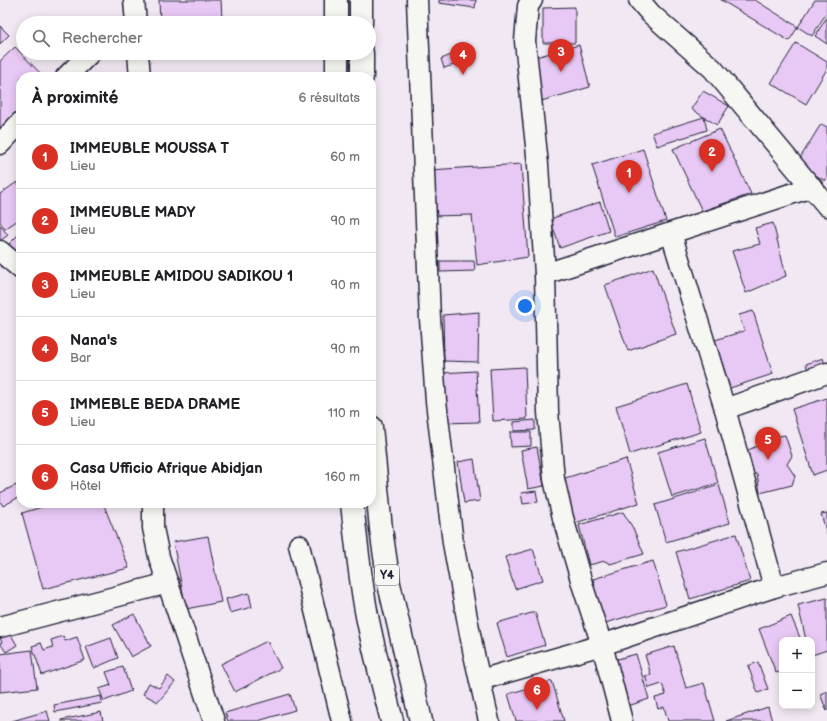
<!DOCTYPE html>
<html lang="fr">
<head>
<meta charset="utf-8">
<style>
	:root { --surface:#fff; --page:#f6f6f6; --text:#202124; --muted:#757577; --line:#e0e0e0; --accent:#d93025 }
	body { margin:0; font-family:"Balsamiq Sans",sans-serif; background:var(--page); color:var(--text) }
	.controls { position:absolute; right:12px; bottom:12px; display:grid; overflow:hidden; border-radius:8px; box-shadow:0 2px 10px #0003 }
	.controls button { width:36px; height:36px; display:grid; place-items:center; padding:0; border:0; border-bottom:1px solid var(--line); background:var(--surface); color:var(--text); font:20px sans-serif }
	.you { position:absolute; left:525px; top:306px; width:14px; height:14px; margin:-10px; border:3px solid #fff; border-radius:50%; background:#1a73e8; box-shadow:0 0 0 6px #1a73e833 }
	.badge { display:grid; place-items:center; width:26px; height:26px; border-radius:50%; background:var(--accent); color:#fff; font-size:13px; font-weight:700 }
	.pin { position:absolute; translate:-50% -33px; filter:drop-shadow(0 1px 2px #0008) }
	.pin::after { content:''; position:absolute; top:21px; width:14px; height:12px; background:inherit; clip-path:polygon(0 0,100% 0,50% 100%) }
	.list { margin:0; padding:0; list-style:none }
	h2 { display:flex; justify-content:space-between; align-items:center; height:52px; margin:0; padding:0 16px; font-size:17px }
	h2 small { font-size:13px; font-weight:400; color:var(--muted) }
	.list li { display:grid; grid-template-columns:26px 1fr auto; gap:12px; align-items:center; box-sizing:border-box; height:64px; padding:0 16px; border-top:1px solid var(--line) }
	.list b { display:block; font-size:15px; white-space:nowrap }
	.list p { margin:0; font-size:13px; white-space:nowrap; color:var(--muted) }
	.list em { font-size:13px; font-style:normal; color:var(--muted) }
	.icon { flex:none; width:22px; height:22px; fill:none; stroke:currentColor; stroke-width:2; stroke-linecap:round; stroke-linejoin:round }
	.map { position:relative; flex:none; width:827px; height:721px; overflow:hidden }
	.search { position:absolute; background:var(--surface); box-shadow:0 2px 10px #0003; left:16px; top:16px; width:360px; height:44px; display:flex; align-items:center; gap:10px; box-sizing:border-box; padding:0 14px; border-radius:22px; color:var(--muted); font-size:15px }
	.panel { position:absolute; background:var(--surface); box-shadow:0 2px 10px #0003; left:16px; top:72px; width:360px; height:436px; border-radius:16px }
	.map>svg:first-child { display:block }
</style>
</head>
<body>
<div class="map">
<svg width="827" height="721" viewBox="0 0 827 721">
	<rect width="100%" height="100%" fill="#f2e8f3"/>
	<filter id="ink" filterUnits="userSpaceOnUse"><feTurbulence type="fractalNoise" baseFrequency=".025" numOctaves="2"/><feDisplacementMap in="SourceGraphic" scale="8" xChannelSelector="R" yChannelSelector="G"/><feConvolveMatrix kernelMatrix="1 2 1 2 8 2 1 2 1" color-interpolation-filters="sRGB"/></filter>
	<g filter="url(#ink)">
		<g fill="#e8c8f4" stroke="#22223b">
			<polygon points="159,0 221,0 222,19 160,23"/>
			<polygon points="439,0 476,0 475,8 439,3"/>
			<polygon points="721,0 755,0 798,27 789,41"/>
			<polygon points="815,0 827,0 827,12 812,36 798,27"/>
			<polygon points="575,7 575,43 543,43 543,8"/>
			<polygon points="827,17 827,44 815,36"/>
			<polygon points="0,26 9,35 0,44"/>
			<polygon points="796,43 827,62 827,69 806,104 771,83"/>
			<polygon points="579,45 590,87 538,102 536,57"/>
			<polygon points="15,47 44,77 21,77 21,120 0,141 0,61"/>
			<polygon points="454,54 457,64 444,68 441,59"/>
			<polygon points="703,91 729,106 717,125 691,109"/>
			<polygon points="704,117 707,130 657,146 652,133"/>
			<polygon points="821,124 827,127 827,178 825,181 797,163"/>
			<polygon points="720,129 751,194 702,211 673,149"/>
			<polygon points="643,149 666,221 615,237 592,165"/>
			<polygon points="521,164 528,257 477,265 472,215 432,216 430,170"/>
			<polygon points="17,182 21,188 21,218 5,229 0,222 0,194"/>
			<polygon points="600,202 609,231 560,248 550,219"/>
			<polygon points="773,223 786,276 746,293 732,251 760,244 755,228"/>
			<polygon points="0,225 8,235 0,241"/>
			<polygon points="21,232 21,262 6,247"/>
			<polygon points="440,261 474,261 475,271 440,272"/>
			<polygon points="653,268 676,334 628,351 605,285"/>
			<polygon points="753,311 773,374 730,388 715,340 744,331 739,315"/>
			<polygon points="479,312 478,362 444,361 443,315"/>
			<polygon points="823,358 826,368 809,374 806,364"/>
			<polygon points="525,367 527,419 493,421 490,369"/>
			<polygon points="476,371 479,422 443,423 441,373"/>
			<polygon points="687,384 701,432 630,454 616,406"/>
			<polygon points="827,398 827,470 813,475 792,409"/>
			<polygon points="535,420 535,430 514,431 514,422"/>
			<polygon points="510,432 531,432 531,446 511,447"/>
			<polygon points="785,435 792,456 787,464 795,476 792,485 760,493 757,474 749,475 744,452 759,445 759,440"/>
			<polygon points="705,438 718,483 672,497 658,452"/>
			<polygon points="537,447 544,486 528,489 521,450"/>
			<polygon points="474,459 480,501 464,503 458,462"/>
			<polygon points="626,459 639,503 572,524 559,480"/>
			<polygon points="16,485 21,496 3,506 0,501 0,493"/>
			<polygon points="719,485 730,523 666,542 655,505"/>
			<polygon points="536,491 538,502 523,504 521,493"/>
			<polygon points="55,503 103,503 129,568 43,589 22,513"/>
			<polygon points="623,512 633,528 644,554 610,564 605,561 589,565 579,525"/>
			<polygon points="827,513 827,534 821,514"/>
			<polygon points="736,534 750,581 690,599 676,552"/>
			<polygon points="208,536 221,602 186,609 173,542"/>
			<polygon points="533,549 543,580 515,589 505,557"/>
			<polygon points="653,561 666,605 602,624 591,587 595,586 593,579"/>
			<polygon points="249,593 252,607 230,613 226,599"/>
			<polygon points="827,598 827,650 812,655 812,640 806,640 798,605"/>
			<polygon points="535,612 545,645 507,657 497,623"/>
			<polygon points="134,614 151,646 131,657 113,625"/>
			<polygon points="791,616 801,640 782,640 782,671 776,673 759,629"/>
			<polygon points="10,633 17,645 6,652 0,643 2,642 0,639"/>
			<polygon points="63,636 65,641 77,637 85,660 42,675 32,646 41,643 44,650 53,647 51,640"/>
			<polygon points="111,638 118,658 94,668 86,647"/>
			<polygon points="267,641 281,668 235,692 221,664"/>
			<polygon points="674,646 686,688 704,683 715,721 668,721 664,707 658,709 655,698 666,695 662,684 649,688 645,676 651,675 645,655"/>
			<polygon points="32,650 37,688 0,692 0,654"/>
			<polygon points="636,654 649,699 628,706 614,660"/>
			<polygon points="758,662 768,689 758,693 748,666"/>
			<polygon points="123,667 131,691 104,701 99,689 111,685 106,672"/>
			<polygon points="168,676 175,682 158,702 143,694 149,683 159,688"/>
			<polygon points="552,681 564,721 516,721 508,694"/>
			<polygon points="827,691 827,711 820,694"/>
			<polygon points="290,694 295,710 258,721 228,721 225,713"/>
			<polygon points="101,696 102,703 55,712 54,705"/>
			<polygon points="768,707 772,721 726,721"/>
			<polygon points="47,711 50,721 12,721"/>
			<polygon points="101,712 103,721 61,721 61,720"/>
		</g>
		<g fill="none" stroke-linecap="round" stroke-linejoin="round">
			<defs>
				<g id="street">
					<polyline points="134,0 136,23"/>
					<polyline points="417,0 430,319 436,401 453,543 473,650 489,721"/>
					<polyline points="532,0 528,6 525,41 538,165 545,274 548,412 554,479 563,518 583,587 602,645 622,721"/>
					<polyline points="639,0 651,14 713,69 827,206"/>
					<polyline points="138,53 140,77"/>
					<polyline points="66,77 90,53"/>
					<polyline points="0,144 21,122"/>
					<polyline points="671,233 812,187"/>
					<polyline points="0,251 21,269"/>
					<polyline points="545,274 671,233 725,409 774,587"/>
					<polyline points="725,409 827,373"/>
					<polyline points="153,503 153,528 159,557 214,721"/>
					<polyline points="299,545 342,721"/>
					<polyline points="0,627 168,583"/>
					<polyline points="480,680 602,645 774,587 827,573"/>
				</g>
				<g id="highway">
					<polyline points="336,0 336,23"/>
					<polyline points="361,0 361,23"/>
					<polyline points="337,53 337,77"/>
					<polyline points="362,53 362,77"/>
					<polyline points="371,427 381,529 389,584 421,721"/>
					<path d="M352,503C356,541 360,579 367,616C374,651 383,686 392,721"/>
				</g>
			</defs>
			<use href="#street" stroke="#22223b" stroke-width="23"/>
			<use href="#highway" stroke="#22223b" stroke-width="25"/>
			<use href="#street" stroke="#f6f6f2" stroke-width="20"/>
			<use href="#highway" stroke="#f6f6f2" stroke-width="22"/>
		</g>
	</g>
	<g text-anchor="middle" stroke-width="3" stroke-linejoin="round" paint-order="stroke">
		<rect fill="#f6f6f2" stroke="#626272" stroke-width="1" x="375" y="565" width="24" height="20" rx="3"/>
		<g font-size="12" font-weight="bold" fill="#22223b">
			<text x="387" y="579">Y4</text>
		</g>
	</g>
</svg>
<div class="controls">
<button>+</button>
<button>−</button>
</div>
<div class="you"></div>
<div class="pin badge" style="left:629px;top:193px">1</div>
<div class="pin badge" style="left:712px;top:172px">2</div>
<div class="pin badge" style="left:561px;top:72px">3</div>
<div class="pin badge" style="left:463px;top:75px">4</div>
<div class="pin badge" style="left:768px;top:460px">5</div>
<div class="pin badge" style="left:537px;top:710px">6</div>
<div class="search"><svg class="icon" aria-label="search" viewBox="0 0 24 24"><circle cx="10" cy="10" r="6"/><path d="M15 15l6 6"/></svg>Rechercher</div>
<section class="panel">
<h2>À proximité<small>6 résultats</small></h2>
<ul class="list">
<li><span class="badge">1</span><div><b>IMMEUBLE MOUSSA T</b><p>Lieu</p></div><em>60 m</em></li>
<li><span class="badge">2</span><div><b>IMMEUBLE MADY</b><p>Lieu</p></div><em>90 m</em></li>
<li><span class="badge">3</span><div><b>IMMEUBLE AMIDOU SADIKOU 1</b><p>Lieu</p></div><em>90 m</em></li>
<li><span class="badge">4</span><div><b>Nana's</b><p>Bar</p></div><em>90 m</em></li>
<li><span class="badge">5</span><div><b>IMMEBLE BEDA DRAME</b><p>Lieu</p></div><em>110 m</em></li>
<li><span class="badge">6</span><div><b>Casa Ufficio Afrique Abidjan</b><p>Hôtel</p></div><em>160 m</em></li>
</ul>
</section>
</div>
</body>
</html>
